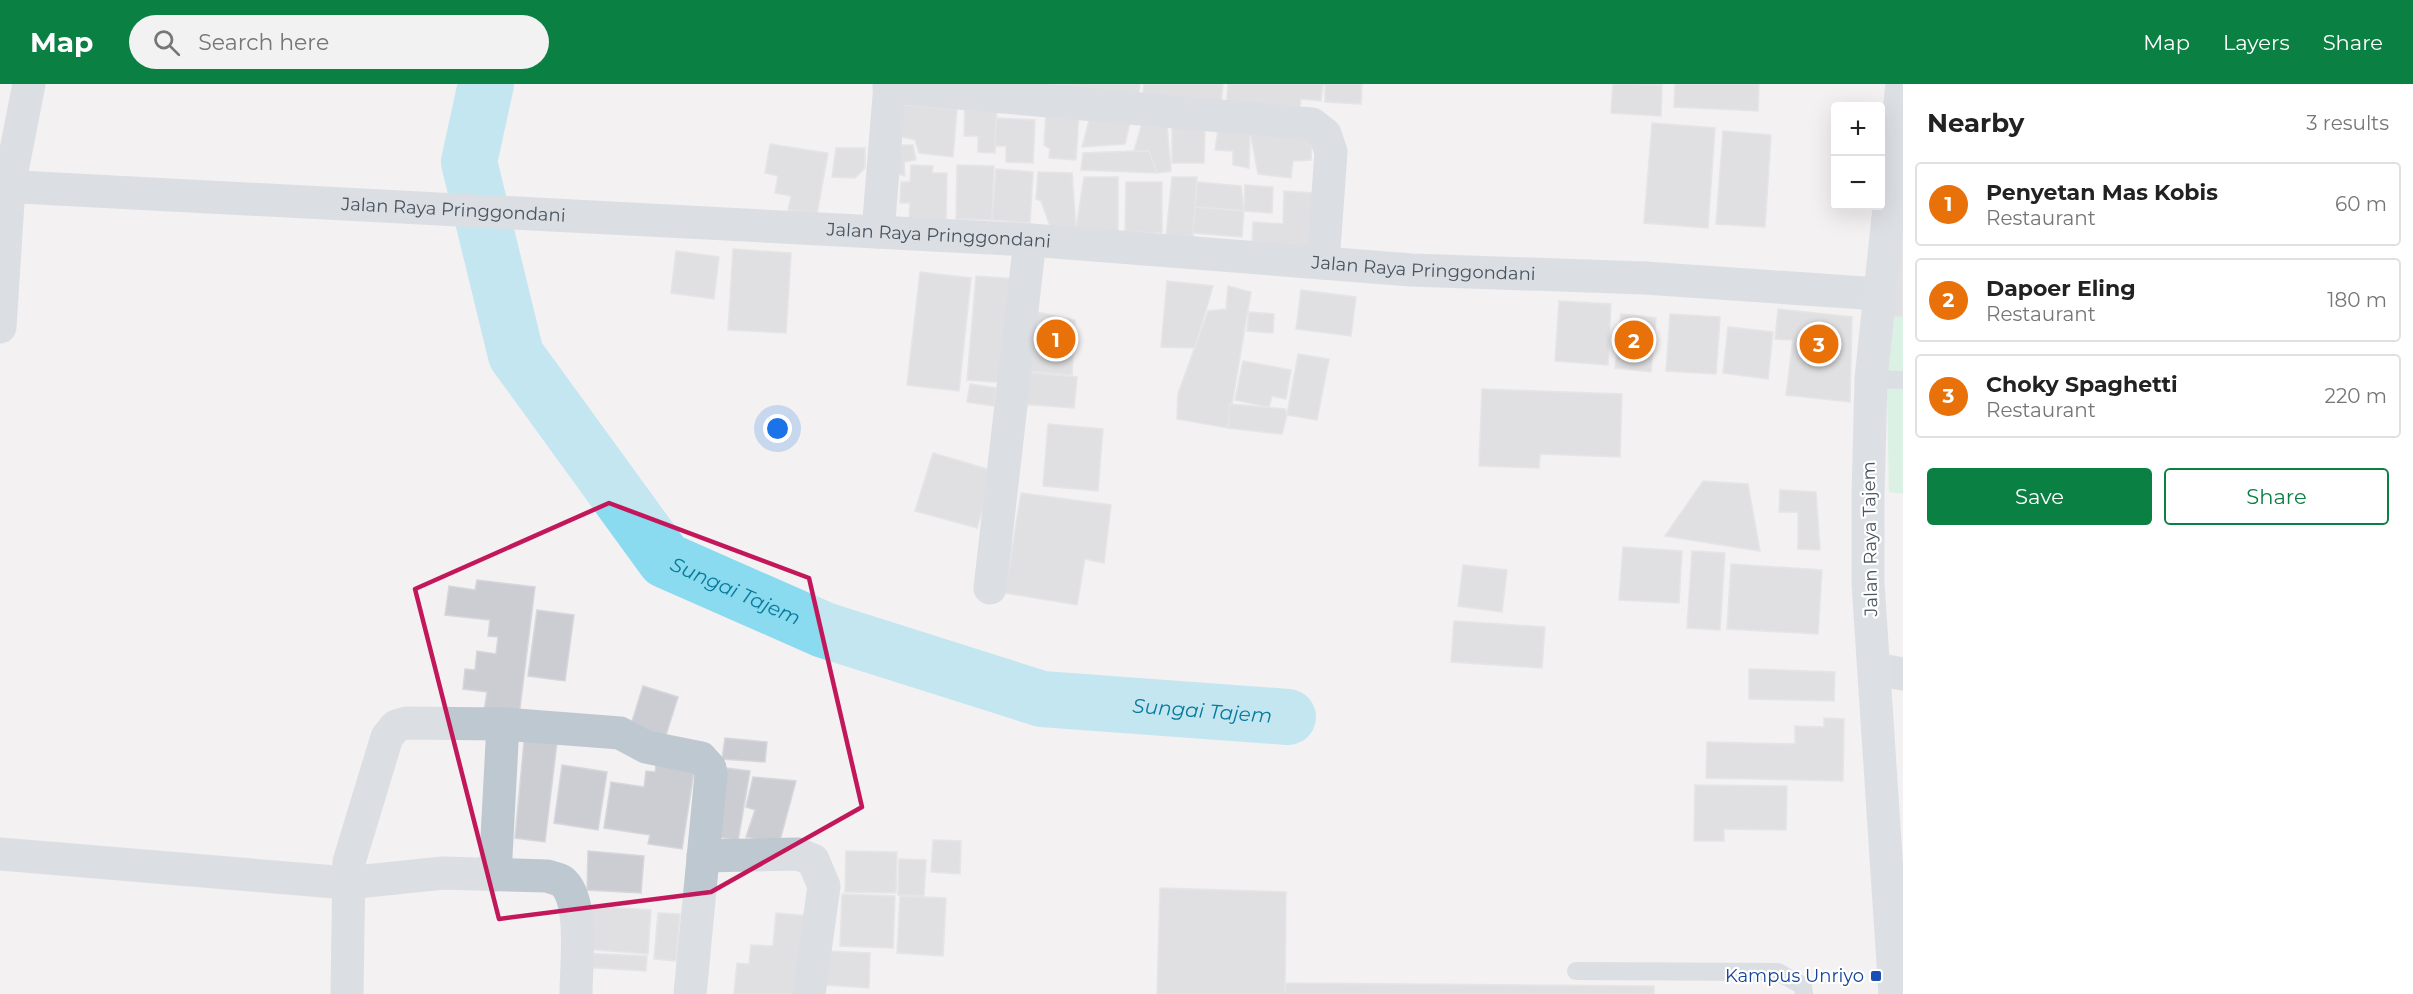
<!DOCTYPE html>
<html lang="en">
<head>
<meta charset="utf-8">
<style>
	:root { --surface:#fff; --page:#f2f2f2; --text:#222; --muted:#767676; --line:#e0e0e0; --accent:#0b8043 }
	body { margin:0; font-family:Montserrat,sans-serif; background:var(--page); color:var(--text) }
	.controls { position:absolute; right:18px; top:18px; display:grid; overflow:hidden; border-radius:6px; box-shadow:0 6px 24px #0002 }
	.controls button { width:54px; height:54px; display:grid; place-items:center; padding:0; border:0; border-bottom:2px solid var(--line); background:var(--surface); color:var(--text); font:30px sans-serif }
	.you { position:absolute; left:778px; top:345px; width:21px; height:21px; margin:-15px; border:4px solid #fff; border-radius:50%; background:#1a73e8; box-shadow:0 0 0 9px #1a73e833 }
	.badge { display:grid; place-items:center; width:39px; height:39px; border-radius:50%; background:var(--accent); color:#fff; font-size:20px; font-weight:700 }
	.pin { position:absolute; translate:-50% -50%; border:3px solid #fff; box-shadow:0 2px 6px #0006 }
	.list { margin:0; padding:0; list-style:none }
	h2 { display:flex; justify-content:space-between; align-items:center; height:78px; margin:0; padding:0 24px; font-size:26px }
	h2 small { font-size:20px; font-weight:400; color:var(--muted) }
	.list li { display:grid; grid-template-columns:39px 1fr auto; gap:18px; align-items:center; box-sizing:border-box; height:84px; margin:0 12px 12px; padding:0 12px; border:2px solid var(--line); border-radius:6px }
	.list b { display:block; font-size:22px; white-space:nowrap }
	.list p { margin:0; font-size:20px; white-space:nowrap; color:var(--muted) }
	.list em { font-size:20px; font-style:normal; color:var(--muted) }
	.actions { display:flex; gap:12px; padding:18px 24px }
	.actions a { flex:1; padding:14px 0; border:2px solid var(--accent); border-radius:6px; text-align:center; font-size:21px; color:var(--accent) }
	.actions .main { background:var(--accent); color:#fff }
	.icon { flex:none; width:33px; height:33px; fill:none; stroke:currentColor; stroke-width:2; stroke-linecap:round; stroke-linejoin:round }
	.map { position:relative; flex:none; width:1903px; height:910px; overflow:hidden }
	header { display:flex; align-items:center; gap:36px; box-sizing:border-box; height:84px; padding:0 30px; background:var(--accent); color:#fff }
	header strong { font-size:28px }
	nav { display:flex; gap:33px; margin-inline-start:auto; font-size:21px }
	.search { width:420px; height:54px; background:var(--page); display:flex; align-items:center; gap:15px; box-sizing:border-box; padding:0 21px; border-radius:33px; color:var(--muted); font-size:22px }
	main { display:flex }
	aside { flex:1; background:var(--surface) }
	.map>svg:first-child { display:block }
</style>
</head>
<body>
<header>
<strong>Map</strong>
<div class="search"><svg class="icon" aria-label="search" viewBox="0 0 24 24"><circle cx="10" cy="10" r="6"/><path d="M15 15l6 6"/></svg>Search here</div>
<nav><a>Map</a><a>Layers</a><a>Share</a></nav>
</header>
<main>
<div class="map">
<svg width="1903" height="910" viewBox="0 0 1903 910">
	<rect width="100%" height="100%" fill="#f3f1f1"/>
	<polygon fill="#bef2d2" points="1903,96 1903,410 1889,408 1886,256"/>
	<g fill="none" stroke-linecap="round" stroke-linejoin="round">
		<path stroke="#8adaf0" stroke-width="56" id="s1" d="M486,0L469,78L516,271L665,476L824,546L1042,615L1288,633"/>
	</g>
	<g fill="#cbcdd3" stroke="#d5d7dc" stroke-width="1.5">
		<polygon points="1050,0 1140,0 1138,17 1050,6"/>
		<polygon points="1144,0 1223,0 1221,24 1142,17"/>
		<polygon points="1228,0 1323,0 1321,17 1301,15 1299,29 1226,23"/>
		<polygon points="1325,0 1362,0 1361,20 1325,18"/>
		<polygon points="1613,0 1662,1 1661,32 1611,29"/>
		<polygon points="1675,0 1759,0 1758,27 1674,23"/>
		<polygon points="893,20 957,25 953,73 919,69 915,56 894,51"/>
		<polygon points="965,20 997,20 995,69 978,68 978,52 964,52"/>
		<polygon points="1046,27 1079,29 1076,76 1049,74 1050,65 1044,61"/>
		<polygon points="1091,29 1132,30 1125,60 1082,63"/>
		<polygon points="996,34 1035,36 1033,79 1006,78 1006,62 995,62"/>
		<polygon points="1142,39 1167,41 1171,87 1157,89 1149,67 1134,67"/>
		<polygon points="1652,39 1715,44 1708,144 1644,139"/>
		<polygon points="1172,43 1205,44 1204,79 1172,79"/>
		<polygon points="1218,46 1250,47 1249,84 1233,81 1233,67 1215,66"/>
		<polygon points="1250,47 1312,50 1311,76 1293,77 1291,94 1258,90"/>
		<polygon points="1723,47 1771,51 1765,143 1716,140"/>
		<polygon points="770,60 828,69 817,130 788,126 791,112 775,109 778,92 765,89"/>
		<polygon points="894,61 913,61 916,76 904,78 905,92 894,89"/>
		<polygon points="836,64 865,64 865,84 855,94 832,93"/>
		<polygon points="1134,67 1149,67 1157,89 1081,86 1083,69"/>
		<polygon points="911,81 933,82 932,89 947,89 946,137 909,136 910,119 900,119 901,98 910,98"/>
		<polygon points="957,81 994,82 992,136 956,135"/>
		<polygon points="996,85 1033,88 1030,139 992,136"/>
		<polygon points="1038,88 1072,89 1076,144 1050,142 1041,117 1036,115"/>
		<polygon points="1084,93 1118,93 1118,149 1076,144"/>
		<polygon points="1172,93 1197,93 1193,153 1166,152"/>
		<polygon points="1126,98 1162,98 1162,149 1125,148"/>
		<polygon points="1197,98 1241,102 1244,127 1195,123"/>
		<polygon points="1245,101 1273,103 1272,129 1244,127"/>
		<polygon points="1284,107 1313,109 1309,164 1252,161 1253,138 1283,140"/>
		<polygon points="1195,123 1244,127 1242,153 1193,149"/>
		<polygon points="1898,148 1903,149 1903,233 1890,232"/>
		<polygon points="733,165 791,169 786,249 728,246"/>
		<polygon points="676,167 719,173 714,215 671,209"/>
		<polygon points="920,188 971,194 959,307 907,301"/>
		<polygon points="976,192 1017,195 1008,299 967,296"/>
		<polygon points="1167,197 1213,202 1195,264 1161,263"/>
		<polygon points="1228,202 1251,208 1228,344 1177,335 1178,310 1208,227 1226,225"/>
		<polygon points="1301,206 1356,213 1351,252 1296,245"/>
		<polygon points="1559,217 1611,220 1608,281 1555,277"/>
		<polygon points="1778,225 1852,233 1850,318 1786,311 1793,256 1775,255"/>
		<polygon points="1032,227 1075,236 1072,291 1027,287"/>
		<polygon points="1249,228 1274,230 1273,249 1247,247"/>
		<polygon points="1621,230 1656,234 1651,288 1615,284"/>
		<polygon points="1670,230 1720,233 1716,290 1666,287"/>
		<polygon points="1728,243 1773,248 1768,295 1723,289"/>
		<polygon points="1298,270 1329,275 1317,336 1287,331"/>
		<polygon points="1243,277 1291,286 1286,315 1272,312 1269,323 1235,316"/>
		<polygon points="1024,288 1077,293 1074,324 1021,320"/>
		<polygon points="970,300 996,304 994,322 967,318"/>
		<polygon points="1482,305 1622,310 1620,373 1540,370 1539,384 1479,382"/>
		<polygon points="1230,320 1285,325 1287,331 1282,350 1228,344"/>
		<polygon points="1048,340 1103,345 1098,407 1043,402"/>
		<polygon points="933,369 994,387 977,444 915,427"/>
		<polygon points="1703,397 1748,400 1760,467 1665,452"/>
		<polygon points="1780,406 1816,408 1820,466 1798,465 1798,428 1779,428"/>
		<polygon points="1021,409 1111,421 1104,479 1085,475 1077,521 1005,509"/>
		<polygon points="1623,463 1682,467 1679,519 1619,516"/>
		<polygon points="1692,467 1725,469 1720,546 1687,544"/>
		<polygon points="1731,480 1822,486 1818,550 1727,545"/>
		<polygon points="1463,481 1507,486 1502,528 1458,522"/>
		<polygon points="477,496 535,503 519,632 484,627 487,608 463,605 465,585 475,586 477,567 496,570 498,553 488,552 490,536 445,531 449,502 475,506"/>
		<polygon points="537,526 574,531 565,597 528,592"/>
		<polygon points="1454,537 1545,543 1542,584 1451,578"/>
		<polygon points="1749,585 1835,588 1834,617 1749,615"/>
		<polygon points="643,602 678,613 665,654 630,644"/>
		<polygon points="1824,634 1844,635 1843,697 1706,694 1707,658 1795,660 1795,642 1824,643"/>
		<polygon points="525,647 558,650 545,758 515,754"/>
		<polygon points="725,654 767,658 765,678 722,675"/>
		<polygon points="658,669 696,675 682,765 648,760 650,751 604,744 611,698 644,703 646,687 655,688"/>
		<polygon points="562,681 607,688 598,746 554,739"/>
		<polygon points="718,683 750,687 738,757 709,751"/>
		<polygon points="753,693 796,697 779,760 746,753 755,726 746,723"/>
		<polygon points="1695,701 1787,702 1786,746 1724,745 1724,757 1694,757"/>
		<polygon points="933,756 961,757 960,790 931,788"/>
		<polygon points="588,767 644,772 641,809 587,806"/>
		<polygon points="846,767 897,768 896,809 845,808"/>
		<polygon points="899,775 926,776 924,812 898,811"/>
		<polygon points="1160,804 1286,808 1285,910 1157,910"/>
		<polygon points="842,810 895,812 893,864 840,862"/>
		<polygon points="900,812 946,814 943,872 897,869"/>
		<polygon points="587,822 651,826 648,870 584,865"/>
		<polygon points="658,829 680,830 676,877 654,875"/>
		<polygon points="776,829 809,832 802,910 734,910 737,879 749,880 751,861 773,862"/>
		<polygon points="827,867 870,869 869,904 825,901"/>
		<polygon points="581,869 647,872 646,887 581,883"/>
		<polygon points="1285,899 1654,902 1654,910 1285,910"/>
	</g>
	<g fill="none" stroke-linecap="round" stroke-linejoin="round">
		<g stroke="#bec8d0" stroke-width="18">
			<polyline points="1871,295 1903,296"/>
			<polyline points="1576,887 1778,888 1803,902 1804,910"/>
		</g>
		<g stroke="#bec8d0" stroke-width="33">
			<polyline points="889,3 1312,40 1325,50 1331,68 1323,179"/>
			<path id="s2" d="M0,102L1030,156L1411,186L1645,194L1879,210"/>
			<polyline points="878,148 890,0"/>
			<polyline points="0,243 9,102 29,0"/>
			<polyline points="990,504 1030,156"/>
			<polyline points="1875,585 1903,590"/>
			<path d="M0,770L347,799L443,789L547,792C553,794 561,795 564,799C584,819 576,882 576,910"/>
			<polyline points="703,772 798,770 813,776 824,802 809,910"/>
			<polyline points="495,791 503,640"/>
			<polyline points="347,910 349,778 387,653 396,642 406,639 503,640 620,649 646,663 701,674 710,684 711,691 690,910"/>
		</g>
		<polyline stroke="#c1ccd8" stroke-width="33" points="1895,910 1868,499 1868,412 1871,295 1902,0"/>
	</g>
	<path d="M0 0H1903V910H0ZM609,419L809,494L862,723L711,808L499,835L415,505Z" fill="#f3f1f1" fill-opacity=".55" fill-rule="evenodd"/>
	<path fill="none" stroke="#c2185b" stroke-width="4.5" stroke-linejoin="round" d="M609,419L809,494L862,723L711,808L499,835L415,505Z"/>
	<rect fill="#1a4fb4" stroke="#fff" stroke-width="2" x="1870" y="886" width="12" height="12" rx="3"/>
	<g text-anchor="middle" stroke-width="4.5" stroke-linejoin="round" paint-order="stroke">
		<g font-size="18" fill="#48545f" stroke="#fff">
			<text dy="6" stroke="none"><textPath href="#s2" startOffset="454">Jalan Raya Pringgondani</textPath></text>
			<text dy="6" stroke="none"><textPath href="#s2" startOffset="940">Jalan Raya Pringgondani</textPath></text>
			<text dy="6" stroke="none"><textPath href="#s2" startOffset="1426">Jalan Raya Pringgondani</textPath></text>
			<text transform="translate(1870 455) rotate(-91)" y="6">Jalan Raya Tajem</text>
		</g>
		<g font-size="18" fill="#164399" stroke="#fff" text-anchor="end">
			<text x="1864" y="898">Kampus Unriyo</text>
		</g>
		<g font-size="20" font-style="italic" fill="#087b9c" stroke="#fff">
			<text dy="7" stroke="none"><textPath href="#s1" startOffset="609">Sungai Tajem</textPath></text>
			<text dy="7" stroke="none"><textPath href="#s1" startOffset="1095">Sungai Tajem</textPath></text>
		</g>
	</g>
</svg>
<div class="controls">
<button>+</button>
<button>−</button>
</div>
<div class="you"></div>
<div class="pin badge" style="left:1056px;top:255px;background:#e8710a">1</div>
<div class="pin badge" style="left:1634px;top:256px;background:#e8710a">2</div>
<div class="pin badge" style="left:1819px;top:260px;background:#e8710a">3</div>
</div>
<aside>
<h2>Nearby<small>3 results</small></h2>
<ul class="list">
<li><span class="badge" style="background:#e8710a">1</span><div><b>Penyetan Mas Kobis</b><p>Restaurant</p></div><em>60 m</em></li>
<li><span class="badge" style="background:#e8710a">2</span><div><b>Dapoer Eling</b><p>Restaurant</p></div><em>180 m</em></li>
<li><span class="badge" style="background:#e8710a">3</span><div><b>Choky Spaghetti</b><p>Restaurant</p></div><em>220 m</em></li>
</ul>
<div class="actions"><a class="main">Save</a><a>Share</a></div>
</aside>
</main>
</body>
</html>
